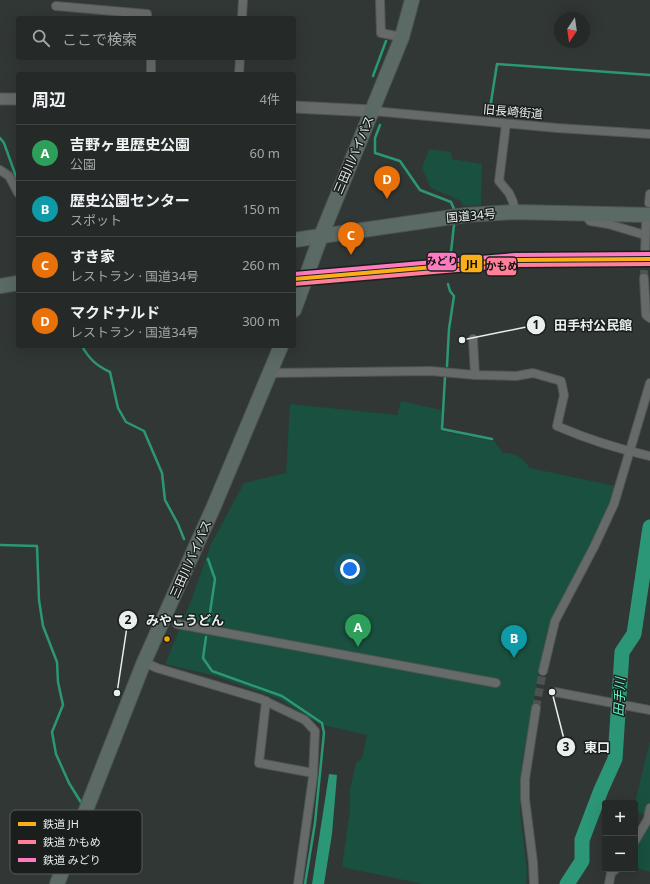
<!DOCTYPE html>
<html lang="ja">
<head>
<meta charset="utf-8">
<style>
	:root { --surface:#252927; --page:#313533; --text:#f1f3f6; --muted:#a3a6a7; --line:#424544; --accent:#a8afac }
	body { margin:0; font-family:"Noto Sans","Noto Sans JP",sans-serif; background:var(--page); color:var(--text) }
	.controls { position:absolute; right:12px; bottom:12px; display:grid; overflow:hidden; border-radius:4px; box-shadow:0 4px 16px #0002 }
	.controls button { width:36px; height:36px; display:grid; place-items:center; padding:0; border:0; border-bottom:1px solid var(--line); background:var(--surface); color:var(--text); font:20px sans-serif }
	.compass { position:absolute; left:554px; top:12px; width:36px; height:36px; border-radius:50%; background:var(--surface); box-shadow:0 4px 16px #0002; rotate:193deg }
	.you { position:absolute; left:350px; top:569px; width:14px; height:14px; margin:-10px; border:3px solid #fff; border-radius:50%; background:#1a73e8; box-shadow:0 0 0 6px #1a73e833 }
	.badge { display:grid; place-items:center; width:26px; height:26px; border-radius:50%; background:var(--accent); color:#fff; font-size:13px; font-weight:700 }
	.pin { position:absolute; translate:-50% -33px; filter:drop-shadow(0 1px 2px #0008) }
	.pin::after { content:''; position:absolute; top:21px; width:14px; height:12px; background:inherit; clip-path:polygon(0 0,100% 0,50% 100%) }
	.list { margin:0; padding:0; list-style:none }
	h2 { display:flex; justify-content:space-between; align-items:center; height:52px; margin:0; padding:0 16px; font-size:17px }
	h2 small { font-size:13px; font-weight:400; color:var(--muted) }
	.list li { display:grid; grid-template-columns:26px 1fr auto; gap:12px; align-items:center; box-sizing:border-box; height:56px; padding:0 16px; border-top:1px solid var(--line) }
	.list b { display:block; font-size:15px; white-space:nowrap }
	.list p { margin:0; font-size:13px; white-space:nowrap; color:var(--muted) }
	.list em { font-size:13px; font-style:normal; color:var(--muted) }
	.icon { flex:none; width:22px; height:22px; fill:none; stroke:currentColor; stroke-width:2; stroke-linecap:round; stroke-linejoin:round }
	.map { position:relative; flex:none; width:650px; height:884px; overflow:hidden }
	.search { position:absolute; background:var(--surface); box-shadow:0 4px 16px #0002; left:16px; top:16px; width:280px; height:44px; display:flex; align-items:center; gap:10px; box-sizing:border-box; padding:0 14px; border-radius:4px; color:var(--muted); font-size:15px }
	.panel { position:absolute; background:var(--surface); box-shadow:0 4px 16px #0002; left:16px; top:72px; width:280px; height:276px; border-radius:4px }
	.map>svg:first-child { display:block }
</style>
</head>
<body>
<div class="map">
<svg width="650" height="884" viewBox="0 0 650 884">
	<rect width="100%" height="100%" fill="#313734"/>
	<g fill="#19503f">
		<polygon points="429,149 451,152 452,159 482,164 481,205 463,206 461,201 431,188 422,168"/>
		<path d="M401,401L441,410V431L494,441L503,453C516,453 522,457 530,468L615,486L607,511L547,631L522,761L520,812L527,872L526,884H423L342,867L350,810V789L356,763L362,758L367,735L319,724L280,699L212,675L165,664L191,601L211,544L244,483L286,473L290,404L397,415Z"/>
		<polygon points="650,741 650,816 635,811 635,803"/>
		<polygon points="649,824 650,825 650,872 635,867 635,852"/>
	</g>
	<polygon fill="#2c9777" points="329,774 337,775 332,834 324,884 312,884"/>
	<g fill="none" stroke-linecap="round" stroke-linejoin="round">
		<g stroke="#2c9777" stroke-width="2.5">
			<polyline points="373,76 386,41"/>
			<polyline points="489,115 497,64 650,75"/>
			<polyline points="380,125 375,138 375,153 400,161 420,190 451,202 454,209"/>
			<polyline points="0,138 4,143 18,182"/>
			<polyline points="450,261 454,225"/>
			<path d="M82,346C89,359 97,366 110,372L118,408L126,422L144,431L162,473L165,500L178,524L184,539"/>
			<polyline points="447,366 449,329 454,296 450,291 448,284"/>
			<polyline points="445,377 442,429 492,439"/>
			<polyline points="0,545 37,546 39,600 43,626 57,662 58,682 63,705 52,732 56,754 69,783 82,804"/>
			<polyline points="208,626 215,579 208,559"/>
			<polyline points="206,637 203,658 212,671 282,696 322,723 324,733 315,823 305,884"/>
			<polyline points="83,859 95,825 89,815"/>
		</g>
		<polyline stroke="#2c9777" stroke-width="15" points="567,884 582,861 582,840 601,790 615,759 622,652 634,634 650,527"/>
		<g stroke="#4c5350" stroke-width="8" stroke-dasharray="8 4" stroke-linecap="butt">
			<polyline points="644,278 645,253"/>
			<polyline points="536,708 543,671"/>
		</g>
		<defs>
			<g id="street">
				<polyline points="380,0 381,33 402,37"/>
				<polyline points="56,6 147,14 147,18"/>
				<polyline points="242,18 243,0"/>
				<polyline points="151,58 151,74"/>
				<polyline points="239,74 240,58"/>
				<polyline points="373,111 557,128 650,134"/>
				<polyline points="506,124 499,181 509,193 513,202 515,212"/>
				<polyline points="0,170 9,176 18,193"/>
				<polyline points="649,203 650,194"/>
				<polyline points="584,213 590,221 608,224 645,235"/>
				<polyline points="645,253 646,223"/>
				<polyline points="644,278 646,315 650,318"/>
				<polyline points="473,339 475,375"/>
				<path d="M271,373L431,371L475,375L516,376L533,373L561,381L564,395L557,426C587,439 618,449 650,456"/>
				<polyline points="177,624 496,683"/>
				<polyline points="144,662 157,668 261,699 305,720 315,731 313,777 298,884"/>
				<polyline points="543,671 555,621 594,547 614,504 650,383"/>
				<polyline points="555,692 650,710"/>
				<polyline points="266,701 259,763 313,773"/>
				<polyline points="650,808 648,819 650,819"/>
				<polyline points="635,841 648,819"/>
				<polyline points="534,884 533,862 525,799 525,779 536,708"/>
				<polyline points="609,884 611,873 616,869"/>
			</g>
			<g id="secondary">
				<polyline points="0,99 18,99"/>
				<polyline points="294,107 373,111"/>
			</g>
			<g id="highway">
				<polyline points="294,240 466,215 515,212 650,215"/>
				<polyline points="0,286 18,283"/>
				<polyline points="294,310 321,236 402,37 412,0"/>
				<polyline points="57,884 144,662 214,506 281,346"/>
			</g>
		</defs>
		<use href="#street" stroke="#4f5552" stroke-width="10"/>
		<use href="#secondary" stroke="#4f5552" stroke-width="13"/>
		<use href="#highway" stroke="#4f5552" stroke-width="16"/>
		<use href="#street" stroke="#666a68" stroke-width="8"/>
		<use href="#secondary" stroke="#666a68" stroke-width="11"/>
		<use href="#highway" stroke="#5b6a64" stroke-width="14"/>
		<defs>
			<polyline id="rail-1" points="294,279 515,260 650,259"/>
			<polyline id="rail-2" points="294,284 515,265 650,264"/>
			<polyline id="rail-3" points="294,274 515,255 650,254"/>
		</defs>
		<use href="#rail-1" stroke="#1a1f1d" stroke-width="7"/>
		<use href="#rail-2" stroke="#1a1f1d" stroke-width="7"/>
		<use href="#rail-3" stroke="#1a1f1d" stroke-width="7"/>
		<use href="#rail-1" stroke="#faaf18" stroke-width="4"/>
		<use href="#rail-2" stroke="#ff8098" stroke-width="4"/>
		<use href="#rail-3" stroke="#fe7ac1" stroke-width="4"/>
	</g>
	<circle fill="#f7a600" stroke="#1a1f1d" stroke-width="1.5" cx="167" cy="639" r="3.5"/>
	<g text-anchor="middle" stroke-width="3" stroke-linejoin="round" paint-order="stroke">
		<g font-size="12" fill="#e8efec" stroke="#1a1f1d">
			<text transform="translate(513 112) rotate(5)" y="4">旧長崎街道</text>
			<text transform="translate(354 155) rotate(-67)" y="4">三田川バイパス</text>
			<text transform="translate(471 216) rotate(-5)" y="4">国道34号</text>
			<text transform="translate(191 559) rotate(-66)" y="4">三田川バイパス</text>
		</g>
		<g font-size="13" font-style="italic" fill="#64f7c9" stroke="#1a1f1d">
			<text transform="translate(619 697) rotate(-87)" y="5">田手川</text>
		</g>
	</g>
	<rect x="10" y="810" width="132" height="64" rx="6" fill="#1a1f1d" stroke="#585d5b" stroke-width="1"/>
	<rect x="18" y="822" width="18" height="4" fill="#faaf18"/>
	<rect x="18" y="840" width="18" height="4" fill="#ff8098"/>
	<rect x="18" y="858" width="18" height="4" fill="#fe7ac1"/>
	<g font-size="11" fill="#e8efec">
		<text x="43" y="828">鉄道 JH</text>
		<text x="43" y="846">鉄道 かもめ</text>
		<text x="43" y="864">鉄道 みどり</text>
	</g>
	<path fill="none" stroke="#e8efec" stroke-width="1.5" d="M462 340L536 325M117 693L128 620M552 692L566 747"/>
	<g fill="#e8efec" stroke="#1a1f1d" stroke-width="1.5">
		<circle cx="462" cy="340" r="4"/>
		<circle cx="117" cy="693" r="4"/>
		<circle cx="552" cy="692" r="4"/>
		<circle cx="536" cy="325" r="10"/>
		<circle cx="128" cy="620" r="10"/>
		<circle cx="566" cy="747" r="10"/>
	</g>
	<g font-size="12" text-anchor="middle" font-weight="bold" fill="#111">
		<text x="536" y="329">1</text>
		<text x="128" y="624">2</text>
		<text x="566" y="751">3</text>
	</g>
	<g font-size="13" text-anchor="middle" font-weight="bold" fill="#e8efec" stroke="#1a1f1d" stroke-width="3" stroke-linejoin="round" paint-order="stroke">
		<text x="593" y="330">田手村公民館</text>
		<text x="185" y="625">みやこうどん</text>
		<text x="597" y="752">東口</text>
	</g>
	<g stroke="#1a1f1d" stroke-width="1.5">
		<rect x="427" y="252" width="30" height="19" rx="4" fill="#fe7ac1"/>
		<rect x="460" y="254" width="23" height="19" rx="4" fill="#faaf18"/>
		<rect x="486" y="257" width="31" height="19" rx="4" fill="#ff8098"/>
	</g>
	<g font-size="11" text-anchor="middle" font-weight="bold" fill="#111">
		<text x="442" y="265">みどり</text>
		<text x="472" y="268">JH</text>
		<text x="502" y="270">かもめ</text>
	</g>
</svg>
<div class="controls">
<button>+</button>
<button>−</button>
</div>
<svg class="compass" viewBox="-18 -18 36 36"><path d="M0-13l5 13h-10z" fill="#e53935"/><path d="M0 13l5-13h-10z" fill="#a3a6a7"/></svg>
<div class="you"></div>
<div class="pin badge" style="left:358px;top:647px;background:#2e9e5b">A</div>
<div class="pin badge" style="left:514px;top:658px;background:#0f9aa8">B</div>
<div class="pin badge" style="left:351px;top:255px;background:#e8710a">C</div>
<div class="pin badge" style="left:387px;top:199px;background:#e8710a">D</div>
<div class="search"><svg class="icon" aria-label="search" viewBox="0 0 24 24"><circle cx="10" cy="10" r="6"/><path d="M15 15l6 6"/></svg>ここで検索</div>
<section class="panel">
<h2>周辺<small>4件</small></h2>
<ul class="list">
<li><span class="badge" style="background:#2e9e5b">A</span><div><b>吉野ヶ里歴史公園</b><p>公園</p></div><em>60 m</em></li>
<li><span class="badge" style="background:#0f9aa8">B</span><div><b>歴史公園センター</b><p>スポット</p></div><em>150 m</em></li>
<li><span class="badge" style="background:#e8710a">C</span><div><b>すき家</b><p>レストラン · 国道34号</p></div><em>260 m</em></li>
<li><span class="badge" style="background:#e8710a">D</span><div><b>マクドナルド</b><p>レストラン · 国道34号</p></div><em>300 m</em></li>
</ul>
</section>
</div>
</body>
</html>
